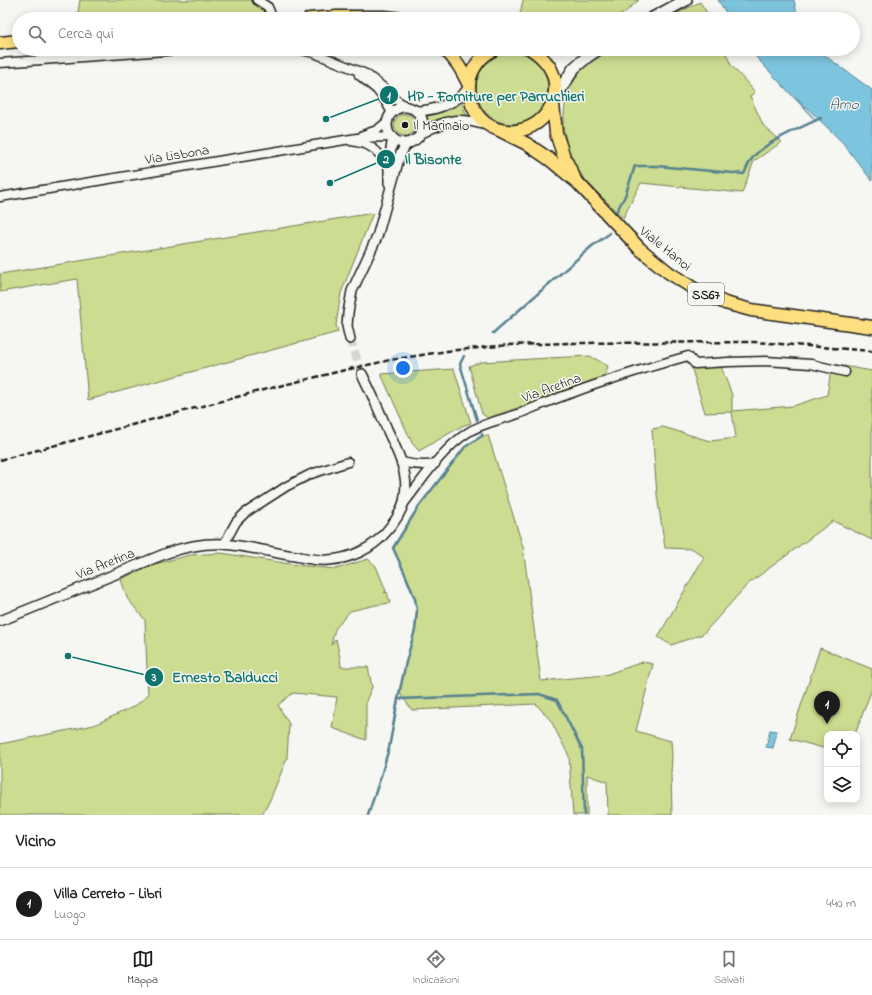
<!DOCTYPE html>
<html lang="it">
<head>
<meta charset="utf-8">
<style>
	:root { --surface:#fff; --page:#f2f2f2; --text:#222; --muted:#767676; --line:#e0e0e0; --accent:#1c1c1c }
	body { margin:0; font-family:"Indie Flower",sans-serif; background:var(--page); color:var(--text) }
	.controls { position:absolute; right:12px; bottom:12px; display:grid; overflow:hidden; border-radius:8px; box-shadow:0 2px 10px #0003 }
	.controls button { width:36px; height:36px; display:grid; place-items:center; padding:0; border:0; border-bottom:1px solid var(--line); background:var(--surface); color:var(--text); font:20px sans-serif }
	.you { position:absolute; left:403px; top:368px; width:14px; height:14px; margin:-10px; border:3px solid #fff; border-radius:50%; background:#1a73e8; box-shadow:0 0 0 6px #1a73e833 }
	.badge { display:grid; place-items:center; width:26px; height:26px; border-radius:50%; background:var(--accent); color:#fff; font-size:13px; font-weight:700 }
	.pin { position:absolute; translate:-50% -33px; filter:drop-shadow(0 1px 2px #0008) }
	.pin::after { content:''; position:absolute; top:21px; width:14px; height:12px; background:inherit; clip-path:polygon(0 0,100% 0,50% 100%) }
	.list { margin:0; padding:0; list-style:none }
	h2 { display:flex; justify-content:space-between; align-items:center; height:52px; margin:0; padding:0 16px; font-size:17px }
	h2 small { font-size:13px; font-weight:400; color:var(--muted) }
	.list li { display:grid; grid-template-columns:26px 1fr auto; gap:12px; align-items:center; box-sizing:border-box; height:72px; padding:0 16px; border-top:1px solid var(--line) }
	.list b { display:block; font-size:15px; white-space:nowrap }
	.list p { margin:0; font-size:13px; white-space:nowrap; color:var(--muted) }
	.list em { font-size:13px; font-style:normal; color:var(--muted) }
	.icon { flex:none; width:22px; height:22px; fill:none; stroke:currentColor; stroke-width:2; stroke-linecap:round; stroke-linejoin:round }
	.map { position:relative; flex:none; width:872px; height:815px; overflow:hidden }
	.search { position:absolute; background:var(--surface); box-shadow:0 2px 10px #0003; left:12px; right:12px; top:12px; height:44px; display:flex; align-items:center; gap:10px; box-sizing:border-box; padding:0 14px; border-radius:22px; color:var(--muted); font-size:15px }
	.sheet { height:124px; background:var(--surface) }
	nav { display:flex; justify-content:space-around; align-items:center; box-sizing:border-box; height:56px; border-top:1px solid var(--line); background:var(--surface); font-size:11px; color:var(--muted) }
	nav a { display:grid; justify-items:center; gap:2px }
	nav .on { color:var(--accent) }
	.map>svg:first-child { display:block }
</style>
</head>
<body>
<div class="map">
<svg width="872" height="815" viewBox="0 0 872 815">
	<rect width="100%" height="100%" fill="#f6f6f2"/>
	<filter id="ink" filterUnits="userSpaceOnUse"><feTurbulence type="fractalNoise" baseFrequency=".025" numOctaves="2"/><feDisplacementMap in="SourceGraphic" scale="8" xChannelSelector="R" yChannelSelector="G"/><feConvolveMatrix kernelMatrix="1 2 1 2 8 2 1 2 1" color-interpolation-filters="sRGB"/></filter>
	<g filter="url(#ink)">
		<g fill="#ccdc90" stroke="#747c56">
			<polygon points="80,0 251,0 264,9 266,15 205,19 77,19"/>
			<polygon points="523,0 639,0 624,13 614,19 519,19"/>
			<polygon points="700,2 711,19 666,19"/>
			<polygon points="609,49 724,49 731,65 755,92 750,96 763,125 782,142 754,161 742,193 641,183 623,218 587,182 569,158 563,124 566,95 582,67"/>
			<circle cx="512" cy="88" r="36"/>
			<polygon points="461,100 465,112 468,117 429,125 426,115 437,112"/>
			<circle cx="405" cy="125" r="11"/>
			<polygon points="373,213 341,293 336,325 338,332 88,400 77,279 0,292 0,274"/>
			<polygon points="590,356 608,366 605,378 488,418 482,414 469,366 481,362 549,358"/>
			<polygon points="720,364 732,395 732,411 793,406 827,395 832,364 872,371 872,540 833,521 748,584 703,634 671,645 658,637 704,557 693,549 665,548 657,495 652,429 663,427 710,441 736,438 732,412 705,413 691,366"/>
			<polygon points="454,369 471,423 462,426 419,451 412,443 381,374"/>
			<path d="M488,435L523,547L541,681L605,675L643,662L653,664L636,731L671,741L672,755L671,774L672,815H608L607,782L587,775V815H573L569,756L551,721L536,704L412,710L399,692C402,682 404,672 406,662C411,642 421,620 415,599C411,583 400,564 393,548L419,506L465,447L482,436Z"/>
			<polygon points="221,553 297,565 336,569 368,559 376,566 386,591 384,593 387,592 390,603 376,605 350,611 335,629 331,645 336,639 340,658 341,667 368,667 372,687 366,701 366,740 332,728 337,697 293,693 278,705 289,724 287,758 270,800 262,815 0,815 0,744 94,725 135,706 148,695 145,620 127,598 121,579 155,564 190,555"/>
			<polygon points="820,648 872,669 872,689 855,734 827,734 827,749 790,739"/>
		</g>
		<g fill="#7dc5de" stroke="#568190">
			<polygon points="718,0 794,0 798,19 730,19"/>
			<polygon points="751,49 818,49 820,52 872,90 872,181 843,143 795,96 816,121 755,56"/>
			<polygon points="770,730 777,731 773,748 766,747"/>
		</g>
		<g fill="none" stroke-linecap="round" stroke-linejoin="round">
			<g stroke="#568190" stroke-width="2.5">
				<path d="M614,216L625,196L635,166H657L744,174C746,170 748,164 751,160C762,143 802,127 821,118"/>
				<polyline points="493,333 592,246 609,234 609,233"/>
				<polyline points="464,356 460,364 477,420"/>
				<polyline points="398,699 539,694 557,700 582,749 584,815"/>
				<polyline points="368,815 381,776 389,748 398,699 406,662 415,630 417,610 415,599 405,574 393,548 419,506 465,447 482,436 482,434"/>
			</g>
			<polyline stroke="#d5d5d2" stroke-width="9" stroke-dasharray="9 4.5" stroke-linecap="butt" points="350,339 362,374"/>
			<defs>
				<g id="minor">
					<polyline points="257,0 268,7 273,19"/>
					<polyline points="297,49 314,53 366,74 384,88 392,97 407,107"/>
					<polyline points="0,63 193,49"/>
					<polyline points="359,75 377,90 386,102 392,113"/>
					<polyline points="363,135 377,130 388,121"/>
					<path d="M351,141C356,142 362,143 367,145C377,149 383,159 389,168"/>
					<polyline points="0,197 357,138 392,137"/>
					<path d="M401,462C413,465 423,466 435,464"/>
					<path d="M402,506C422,481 440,451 467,433C482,423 501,420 518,414C536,407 554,399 572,393C610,379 649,367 688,356L695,364L728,362L766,361L811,364L845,372"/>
					<polyline points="224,544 236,522 245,513 287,486 311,474 348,462"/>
				</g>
				<g id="tertiary">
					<circle cx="405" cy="125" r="18"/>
					<path d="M416,111C432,111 450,105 462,95C465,93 467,90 468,87"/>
					<path d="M422,133C448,119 459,117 487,125"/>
					<polyline points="389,183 389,161 392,143 392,137"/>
					<polyline points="350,339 347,326 348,313 352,291 377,237 400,155 405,146 411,142"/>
					<path d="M0,621L167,553C185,547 204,543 223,544C247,546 271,552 295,556C306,558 317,561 328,560C350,559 372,549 386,532C395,522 404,508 405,495C409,472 396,449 387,429C379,410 371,392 362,374"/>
				</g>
				<g id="secondary">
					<polyline points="651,19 686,0"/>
					<polyline points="555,98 574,68 587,57 599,49"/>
				</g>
				<g id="primary">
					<polyline points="309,19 337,17 385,17 402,19"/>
					<polyline points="0,43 19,41"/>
					<path d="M444,49C456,59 462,71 469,85"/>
					<path d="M495,49C482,55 474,65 470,78C468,88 469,96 472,105C489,147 551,136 555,91C557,72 546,59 531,49"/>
					<polyline points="553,104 556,133 564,157 574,177"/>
					<polyline points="499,130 527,144 549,159 578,183 640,249 668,272 696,290 725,303 751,310 872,327"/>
				</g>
			</defs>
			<use href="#minor" stroke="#1c1c1c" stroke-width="11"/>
			<use href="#tertiary" stroke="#1c1c1c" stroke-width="12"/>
			<use href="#secondary" stroke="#1c1c1c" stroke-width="14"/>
			<use href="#primary" stroke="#1c1c1c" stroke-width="15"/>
			<use href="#minor" stroke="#f6f6f2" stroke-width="8"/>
			<use href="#tertiary" stroke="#f6f6f2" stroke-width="9"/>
			<use href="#secondary" stroke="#f6f6f2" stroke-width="11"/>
			<use href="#primary" stroke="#fedf80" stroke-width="12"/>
			<polyline stroke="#1c1c1c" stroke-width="2.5" stroke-dasharray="6 3" stroke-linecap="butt" points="0,460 263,390 341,371 390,360 447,351 509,345 570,343 755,342 872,351"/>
		</g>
	</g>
	<circle fill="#1c1c1c" stroke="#f6f6f2" stroke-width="1.5" cx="405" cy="125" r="4"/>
	<g text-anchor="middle" stroke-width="3" stroke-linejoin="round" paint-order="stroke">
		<rect fill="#f6f6f2" stroke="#5d5d5c" stroke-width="1" x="688" y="283" width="36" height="22" rx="3"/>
		<g font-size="13" font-weight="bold" fill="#1c1c1c">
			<text x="706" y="299">SS67</text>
		</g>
		<g font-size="14" fill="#1c1c1c" stroke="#f6f6f2" text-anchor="start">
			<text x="413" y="130">Il Marinaio</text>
		</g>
		<g font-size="14" fill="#1c1c1c" stroke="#f6f6f2">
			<text transform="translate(177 154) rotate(-9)" y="5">Via Lisbona</text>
			<text transform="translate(666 248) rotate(39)" y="5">Viale Hanoi</text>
			<text transform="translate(551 387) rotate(-20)" y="5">Via Aretina</text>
			<text transform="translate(105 563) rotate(-22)" y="5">Via Aretina</text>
		</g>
		<g font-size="15" font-style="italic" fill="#3e5760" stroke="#f6f6f2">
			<text x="844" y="109">Arno</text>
		</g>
	</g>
	<path fill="none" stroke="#0f766e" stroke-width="1.5" d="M326 119L389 95M330 183L386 159M68 656L154 677"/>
	<g fill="#0f766e" stroke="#f6f6f2" stroke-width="1.5">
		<circle cx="326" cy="119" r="4"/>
		<circle cx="330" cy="183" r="4"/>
		<circle cx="68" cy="656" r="4"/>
		<circle cx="389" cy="95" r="10"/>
		<circle cx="386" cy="159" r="10"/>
		<circle cx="154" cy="677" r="10"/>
	</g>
	<g font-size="12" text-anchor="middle" font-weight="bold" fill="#fff">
		<text x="389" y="100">1</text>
		<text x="386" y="163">2</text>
		<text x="154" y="681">3</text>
	</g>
	<g font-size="15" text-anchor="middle" font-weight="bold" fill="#0f766e" stroke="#f6f6f2" stroke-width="3" stroke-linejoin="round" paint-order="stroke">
		<text x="496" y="101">HP - Forniture per Parruchieri</text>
		<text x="433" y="164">Il Bisonte</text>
		<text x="225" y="682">Ernesto Balducci</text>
	</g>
</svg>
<div class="controls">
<button><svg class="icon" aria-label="locate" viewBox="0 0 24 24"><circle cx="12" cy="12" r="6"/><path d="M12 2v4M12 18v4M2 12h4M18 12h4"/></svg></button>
<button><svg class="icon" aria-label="layers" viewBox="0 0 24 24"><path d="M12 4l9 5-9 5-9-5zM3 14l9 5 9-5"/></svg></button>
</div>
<div class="you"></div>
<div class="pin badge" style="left:827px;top:724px">1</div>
<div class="search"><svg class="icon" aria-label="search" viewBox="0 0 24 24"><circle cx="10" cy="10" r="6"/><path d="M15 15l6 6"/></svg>Cerca qui</div>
</div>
<section class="sheet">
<h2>Vicino<small></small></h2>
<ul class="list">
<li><span class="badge">1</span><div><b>Villa Cerreto - Libri</b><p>Luogo</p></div><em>440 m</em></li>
</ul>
</section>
<nav>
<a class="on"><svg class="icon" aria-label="map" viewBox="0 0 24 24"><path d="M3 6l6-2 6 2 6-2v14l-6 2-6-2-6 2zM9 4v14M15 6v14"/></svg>Mappa</a>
<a><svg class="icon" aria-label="directions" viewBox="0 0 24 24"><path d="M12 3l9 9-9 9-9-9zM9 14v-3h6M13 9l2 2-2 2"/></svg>Indicazioni</a>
<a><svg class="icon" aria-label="saved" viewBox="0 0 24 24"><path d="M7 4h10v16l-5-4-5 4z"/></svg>Salvati</a>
</nav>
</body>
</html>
